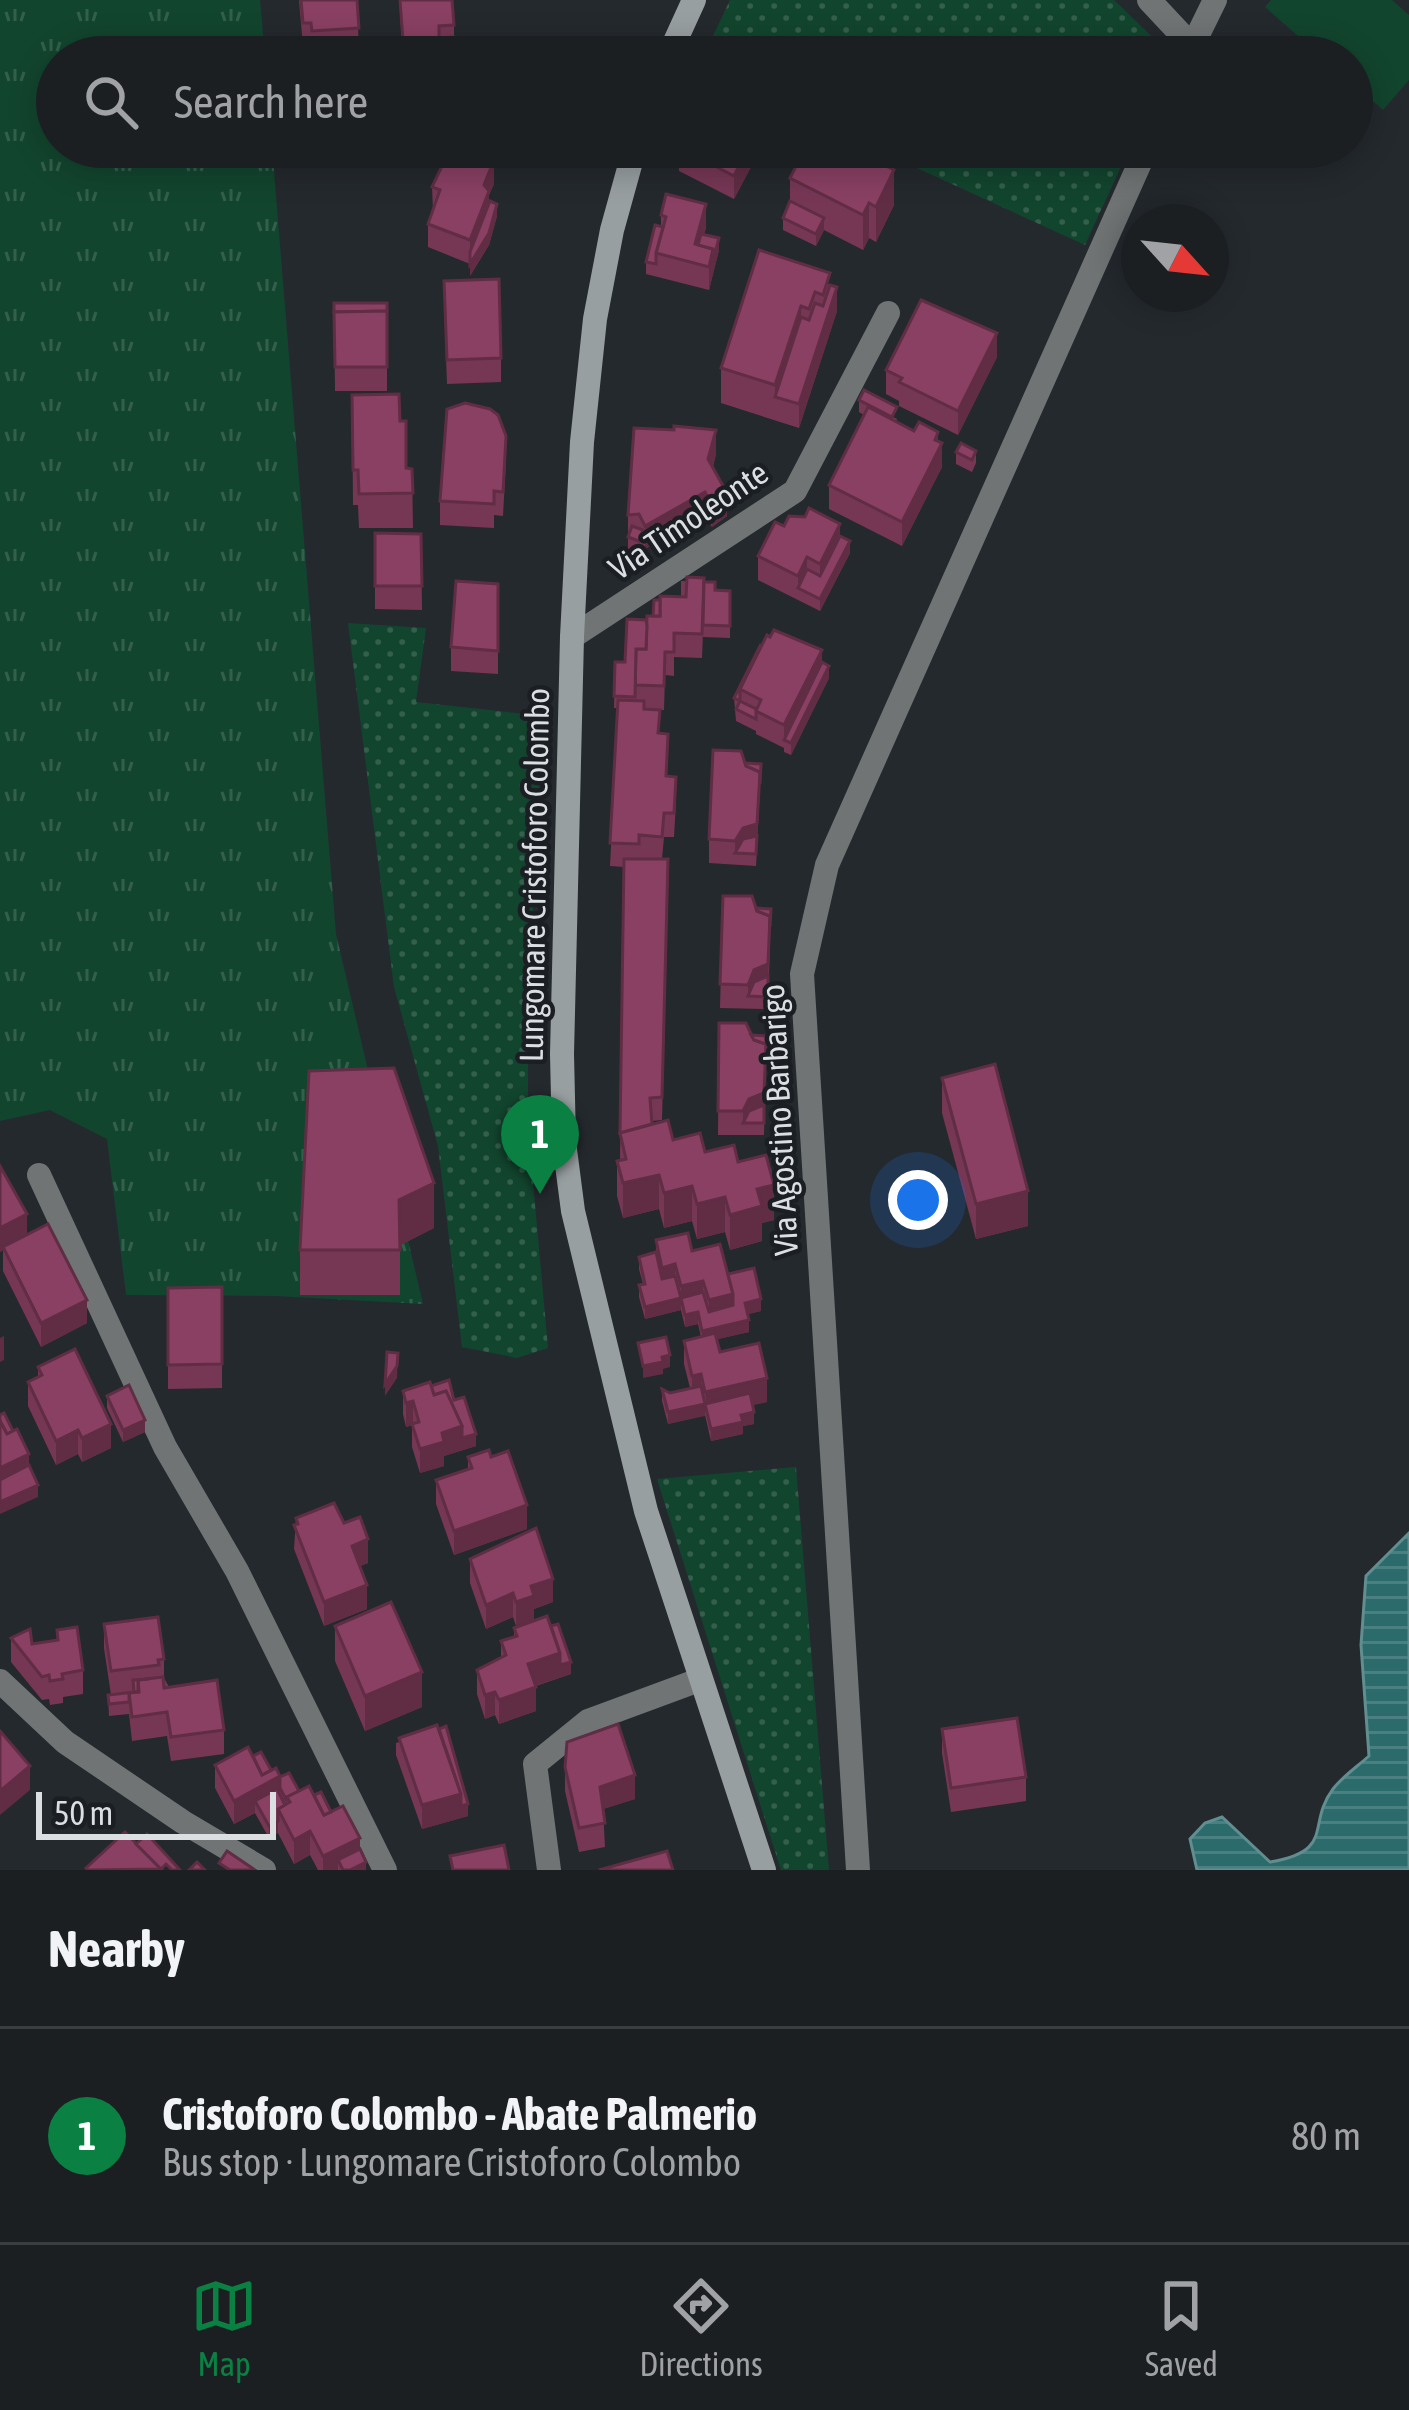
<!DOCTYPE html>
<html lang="en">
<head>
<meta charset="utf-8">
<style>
	:root { --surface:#1b1f22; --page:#24272a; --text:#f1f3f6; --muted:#a0a2a5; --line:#393d40; --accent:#0b8043 }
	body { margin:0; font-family:"Asap Condensed",sans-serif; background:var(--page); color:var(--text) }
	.compass { position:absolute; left:1121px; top:204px; width:108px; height:108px; border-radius:50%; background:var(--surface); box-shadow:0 6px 30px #0003; rotate:117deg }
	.scale { position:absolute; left:36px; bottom:30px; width:240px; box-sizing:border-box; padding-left:12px; border:6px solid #dcdfe2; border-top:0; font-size:33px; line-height:42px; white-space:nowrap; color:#dcdfe2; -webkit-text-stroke:9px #1b1f24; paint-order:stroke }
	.you { position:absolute; left:918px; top:1200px; width:42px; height:42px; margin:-30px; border:9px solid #fff; border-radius:50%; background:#1a73e8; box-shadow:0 0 0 18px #1a73e833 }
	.badge { display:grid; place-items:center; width:78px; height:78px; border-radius:50%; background:var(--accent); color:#fff; font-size:39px; font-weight:700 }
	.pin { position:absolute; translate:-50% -99px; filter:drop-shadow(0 3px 6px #0008) }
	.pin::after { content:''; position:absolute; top:63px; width:42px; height:36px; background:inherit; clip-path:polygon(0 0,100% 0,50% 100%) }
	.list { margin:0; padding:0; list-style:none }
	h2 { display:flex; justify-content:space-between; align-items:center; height:156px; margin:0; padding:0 48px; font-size:51px }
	h2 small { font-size:39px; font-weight:400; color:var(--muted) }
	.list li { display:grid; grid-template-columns:78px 1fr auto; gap:36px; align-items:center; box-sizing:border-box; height:216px; padding:0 48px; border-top:3px solid var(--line) }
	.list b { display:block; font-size:45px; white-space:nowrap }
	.list p { margin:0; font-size:39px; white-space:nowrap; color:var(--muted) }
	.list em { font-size:39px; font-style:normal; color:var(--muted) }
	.icon { flex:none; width:66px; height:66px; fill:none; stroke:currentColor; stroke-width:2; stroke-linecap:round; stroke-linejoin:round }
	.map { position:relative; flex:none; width:1409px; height:1870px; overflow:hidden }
	.search { position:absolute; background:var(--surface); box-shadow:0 6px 30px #0003; left:36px; right:36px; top:36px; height:132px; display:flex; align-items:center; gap:30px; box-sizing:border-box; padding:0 42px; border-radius:66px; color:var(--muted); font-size:45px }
	.sheet { height:372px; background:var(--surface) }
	nav { display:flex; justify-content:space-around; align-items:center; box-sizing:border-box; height:168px; border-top:3px solid var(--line); background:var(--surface); font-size:33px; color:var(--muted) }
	nav a { display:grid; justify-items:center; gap:6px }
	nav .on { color:var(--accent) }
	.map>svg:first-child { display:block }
</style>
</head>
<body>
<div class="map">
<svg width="1409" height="1870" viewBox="0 0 1409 1870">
	<defs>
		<pattern id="grass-dots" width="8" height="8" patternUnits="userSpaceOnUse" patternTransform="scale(3)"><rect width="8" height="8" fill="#12452e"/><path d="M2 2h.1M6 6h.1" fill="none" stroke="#345f4c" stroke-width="1.8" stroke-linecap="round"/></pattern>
		<pattern id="park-tufts" width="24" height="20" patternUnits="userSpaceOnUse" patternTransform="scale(3)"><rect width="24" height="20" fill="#12452e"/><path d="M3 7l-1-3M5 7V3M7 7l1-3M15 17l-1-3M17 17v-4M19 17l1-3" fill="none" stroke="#345f4c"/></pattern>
		<pattern id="water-rules" width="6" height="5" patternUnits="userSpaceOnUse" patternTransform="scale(3)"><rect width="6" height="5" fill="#2c6b6c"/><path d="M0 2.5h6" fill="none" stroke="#4a8081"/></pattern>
	</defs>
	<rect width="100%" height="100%" fill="#24292e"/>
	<g fill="url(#grass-dots)">
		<polygon points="730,0 1114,0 1172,56 703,57"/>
		<polygon points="871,147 1130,147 1085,245"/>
		<polygon points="348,623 426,628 416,702 543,716 528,1001 528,1127 548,1348 517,1358 462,1347 438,1146 394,987"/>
		<polygon points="796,1467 829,1870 781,1870 657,1479"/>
	</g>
	<polygon fill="url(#park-tufts)" points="0,0 260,0 265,57 57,57 57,147 272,147 336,934 423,1304 277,1296 126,1295 107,1139 50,1110 0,1121"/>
	<polygon fill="#12452e" points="1271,0 1392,0 1409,15 1409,80 1383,110 1352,83 1352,57 1322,57 1265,7"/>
	<path fill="url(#water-rules)" stroke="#618e8f" stroke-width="3" d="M1409,1533V1870H1197L1190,1839L1205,1823L1222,1817L1270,1862C1336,1851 1306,1825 1333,1789C1342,1777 1358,1766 1369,1756L1361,1645L1366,1576Z"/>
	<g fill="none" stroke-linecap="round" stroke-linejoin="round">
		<g stroke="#707475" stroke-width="24">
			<polyline points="1149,0 1192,46"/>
			<polyline points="1187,57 1215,0"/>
			<polyline points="572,637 795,491 888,313"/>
			<polyline points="39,1175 165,1447 237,1571 385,1870"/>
			<polyline points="0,1681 65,1742 183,1822 264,1870"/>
			<polyline points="549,1870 535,1764 588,1721 699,1680"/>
			<polyline points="858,1870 802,974 827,865 1147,147"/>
		</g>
		<g stroke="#989fa1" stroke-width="24">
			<polyline points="668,57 694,0"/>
			<polyline points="635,147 612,230 595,319 582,442 572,637 562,1054 564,1142 573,1211 646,1511 764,1870"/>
		</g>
	</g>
	<g fill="#763755">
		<polygon points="299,0 357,0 359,52 312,55 311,46 303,47"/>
		<polygon points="400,0 454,25 454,57 402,57"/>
		<polygon points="470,147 502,147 499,156"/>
		<polygon points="685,147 752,165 734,199 679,171 679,159"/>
		<polygon points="879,163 894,205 876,242 869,238 863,250 824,230 816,246 783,230 783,218 790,201 790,178"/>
		<polygon points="494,184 489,195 489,203 497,216 489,245 470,276 470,264 428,247 428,224 433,210 432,187"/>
		<polygon points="661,215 706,228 704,234 719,250 709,290 646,274 646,262 661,227"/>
		<polygon points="759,250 830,285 837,311 799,428 721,403 721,368"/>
		<polygon points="334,303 387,303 387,391 335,391"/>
		<polygon points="444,305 501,358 501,382 447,384"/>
		<polygon points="997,357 958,435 899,406 899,401 886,394 886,370"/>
		<polygon points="352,395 400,421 406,468 412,469 413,528 359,528 358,505 353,505"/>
		<polygon points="859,400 897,419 896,422 938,442 942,467 902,546 829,509 829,485 864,415 859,412"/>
		<polygon points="976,451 976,463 972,472 956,464 956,452"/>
		<polygon points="716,454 713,467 727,516 712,527 705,516 645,549 642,544 639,553 628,549 628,515"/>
		<polygon points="506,460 503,516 494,515 494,528 440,525 440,501"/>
		<polygon points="784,526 840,536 850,553 820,611 758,580 758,556"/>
		<polygon points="375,533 421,534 422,610 375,609"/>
		<polygon points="681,581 704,582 715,590 730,591 730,638 703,637 703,632 702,658 674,657 674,676 665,675 664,710 644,709 660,733 667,776 676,801 674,837 664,837 662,859 668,883 662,1120 652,1121 652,1124 673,1140 738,1162 774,1220 762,1223 762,1241 730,1250 725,1232 697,1239 692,1221 664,1228 659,1209 623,1218 617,1196 617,1161 620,1161 624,867 610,866 618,708 614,708 615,662 625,662 646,620 681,597"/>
		<polygon points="498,584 498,674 451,671 451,647"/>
		<polygon points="761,644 822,662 829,678 791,755 784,752 784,748 756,734 756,731 736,721 734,698"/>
		<polygon points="745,763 761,764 756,866 709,863 709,839"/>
		<polygon points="723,896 756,908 771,909 768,1009 720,1008"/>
		<polygon points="719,1023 751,1035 766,1036 764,1135 718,1135"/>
		<polygon points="942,1078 1028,1226 976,1239 942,1113"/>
		<polygon points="0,1166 27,1235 87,1323 41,1347 3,1271 3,1250 0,1252"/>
		<polygon points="434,1228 400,1245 400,1295 300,1295 300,1250"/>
		<polygon points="656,1240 692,1251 728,1274 761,1311 748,1314 749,1332 717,1339 720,1352 767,1402 752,1405 754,1424 743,1426 743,1434 711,1441 705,1415 668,1424 662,1401 662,1389 670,1393 690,1388 684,1364 684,1341 701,1337 698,1324 685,1327 681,1310 645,1319 639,1297 639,1285 643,1284 639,1269 639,1257 656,1252"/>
		<polygon points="222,1287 222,1388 168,1389 168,1288"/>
		<polygon points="38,1367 111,1448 82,1462 78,1454 56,1465 28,1406 28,1382 38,1377"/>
		<polygon points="431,1386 454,1400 476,1446 444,1456 444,1466 420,1473 412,1447 412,1425 406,1427 403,1414 403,1391"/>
		<polygon points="107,1396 145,1432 123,1442 107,1408"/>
		<polygon points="468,1457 527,1529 454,1555 436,1504 436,1480 468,1469"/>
		<polygon points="296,1518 344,1523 368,1563 360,1566 367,1609 324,1626 294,1549"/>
		<polygon points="470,1559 553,1602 534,1609 516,1626 513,1617 486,1629 470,1583"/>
		<polygon points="104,1624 164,1659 164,1678 169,1687 224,1730 224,1754 171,1761 167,1736 132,1741 129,1714 109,1716 108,1695 111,1695 104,1648"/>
		<polygon points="335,1626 422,1707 365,1731 335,1661"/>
		<polygon points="514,1628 571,1674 536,1686 536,1711 499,1724 495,1715 485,1719 477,1694 477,1670 501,1658 501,1641 514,1637"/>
		<polygon points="57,1630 83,1670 83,1694 63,1697 63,1703 50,1705 49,1699 42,1700 11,1662 11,1638 32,1644 57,1640"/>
		<polygon points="942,1729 1026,1777 1026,1801 951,1812 942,1753"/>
		<polygon points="399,1738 468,1816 422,1829 396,1755 396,1743 399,1742"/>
		<polygon points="253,1756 299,1791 314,1795 331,1812 360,1849 366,1870 318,1870 310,1855 294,1864 278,1833 269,1838 255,1813 234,1824 215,1788 215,1765"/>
		<polygon points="565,1767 635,1799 603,1809 605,1847 579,1852 565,1791"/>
	</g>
	<g fill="#602d45">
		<polygon points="752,153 752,165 743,182 743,170"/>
		<polygon points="743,158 743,182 734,199 734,176"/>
		<polygon points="494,160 494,184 489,195 489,215 470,264 470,240 484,185"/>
		<polygon points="894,170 894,205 876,242 876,207"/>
		<polygon points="869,203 869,238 863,250 863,215"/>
		<polygon points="497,204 497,216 489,245 470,276 470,264"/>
		<polygon points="706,204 706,228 698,257 695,244"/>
		<polygon points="824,218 824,230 816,246 816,234"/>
		<polygon points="719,238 719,250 709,290 709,267 713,249"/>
		<polygon points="837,287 837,311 799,428 799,404"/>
		<polygon points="801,306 801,341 775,397 775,420 775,385"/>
		<polygon points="997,333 997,357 958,435 958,411"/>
		<polygon points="716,430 716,454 708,483 708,459"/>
		<polygon points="938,432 938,451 942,443 942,467 902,546 902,522"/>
		<polygon points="705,492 705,516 645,549 645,526"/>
		<polygon points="727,493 727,516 712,527 712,504"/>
		<polygon points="840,524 840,548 820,588 820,564"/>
		<polygon points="850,541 850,553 820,611 820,599"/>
		<polygon points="807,557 807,581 798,588 798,576"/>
		<polygon points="822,650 822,674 784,740 784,725"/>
		<polygon points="829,666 829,678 791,755 791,743"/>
		<polygon points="761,764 756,866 756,848 735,853 735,841"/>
		<polygon points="770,916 768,988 748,996 748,985"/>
		<polygon points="766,1044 764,1117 743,1123 743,1135 743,1111"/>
		<polygon points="659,1175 659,1209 623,1218 623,1183"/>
		<polygon points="434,1183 434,1228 399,1246 399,1200"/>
		<polygon points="774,1185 774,1220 762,1223 762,1241 730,1250 730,1215 757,1189"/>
		<polygon points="692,1186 692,1221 664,1228 664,1193"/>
		<polygon points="1028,1191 1028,1226 976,1239 976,1204"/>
		<polygon points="725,1197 725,1232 697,1239 697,1204"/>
		<polygon points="27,1214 27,1237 0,1252 0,1228"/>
		<polygon points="675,1264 675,1288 662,1291 662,1268"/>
		<polygon points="703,1281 703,1304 681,1298 681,1310 645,1319 645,1307 681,1298 681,1286"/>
		<polygon points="733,1294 733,1317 709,1324 709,1300"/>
		<polygon points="761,1299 761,1311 745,1315 745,1303"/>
		<polygon points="87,1300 87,1323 41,1347 41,1323"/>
		<polygon points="698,1312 698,1324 685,1327 685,1315"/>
		<polygon points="749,1320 749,1332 702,1343 702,1331"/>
		<polygon points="4,1336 4,1360 0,1362 0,1338"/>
		<polygon points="398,1353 397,1378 385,1396 385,1384"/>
		<polygon points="670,1355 670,1367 663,1369 663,1374 643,1378 643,1366"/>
		<polygon points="701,1374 701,1398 692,1400 692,1376"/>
		<polygon points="767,1378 767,1402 708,1415 705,1392"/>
		<polygon points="413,1401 413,1425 406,1427 406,1403"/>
		<polygon points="705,1404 705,1416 668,1424 668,1412"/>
		<polygon points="754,1412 754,1424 743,1426 743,1434 711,1441 711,1429 741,1415"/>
		<polygon points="145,1420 145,1432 123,1442 123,1430"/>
		<polygon points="111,1424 111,1448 82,1462 82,1438"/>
		<polygon points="462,1426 476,1434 476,1446 444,1456 444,1466 420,1473 420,1449 442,1433"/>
		<polygon points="78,1430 78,1454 56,1465 56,1441"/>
		<polygon points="29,1454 29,1477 0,1492 0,1468"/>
		<polygon points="38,1485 38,1497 0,1514 0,1502"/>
		<polygon points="527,1505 527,1529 454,1555 454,1531"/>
		<polygon points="368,1539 368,1563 352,1569 352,1546"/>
		<polygon points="553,1579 553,1602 534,1609 534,1620 516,1626 516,1602 531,1586"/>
		<polygon points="367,1585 367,1609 324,1626 324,1602"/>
		<polygon points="513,1593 513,1617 486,1629 486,1605"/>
		<polygon points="560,1653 571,1662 571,1674 528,1688 528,1664"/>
		<polygon points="422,1672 422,1707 365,1731 365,1696"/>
		<polygon points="536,1687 536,1711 499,1724 499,1700"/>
		<polygon points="495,1692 495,1715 485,1719 485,1695"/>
		<polygon points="30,1766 30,1790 0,1815 0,1791"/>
		<polygon points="635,1775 635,1799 600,1810 600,1787"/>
		<polygon points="280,1776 280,1800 255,1801 255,1813 234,1824 234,1801"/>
		<polygon points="461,1794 468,1804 468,1816 422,1829 422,1805"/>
		<polygon points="278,1821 278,1833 269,1838 269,1826"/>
		<polygon points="310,1831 310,1855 294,1864 294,1840"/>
		<polygon points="360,1838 360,1861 338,1860 338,1870 323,1870 323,1856"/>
		<polygon points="366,1862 366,1870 350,1870"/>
	</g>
	<g fill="#894063" stroke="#602d45" stroke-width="3">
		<polygon points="301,0 357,0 359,28 312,31 311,23 303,23"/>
		<polygon points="400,0 452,0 454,25 439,26 439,39 403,41"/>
		<polygon points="454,37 454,50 439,51 439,38"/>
		<polygon points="451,147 459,147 494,160 484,185 489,191 470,240 428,224 440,190 432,187"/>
		<polygon points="685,147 690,147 688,152 688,163 679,159"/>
		<polygon points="690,147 728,147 727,150 743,158 734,176 688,152"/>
		<polygon points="734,147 740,147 752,153 743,170 743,158 731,152"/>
		<polygon points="806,147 848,147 894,170 876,207 869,203 863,215 790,178"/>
		<polygon points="861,147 879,156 877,161 858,152"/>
		<polygon points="666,194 706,204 695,244 713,249 709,267 656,253 666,217 661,215"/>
		<polygon points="490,201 497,204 489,233 470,264 470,252"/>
		<polygon points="790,201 824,218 816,234 783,218"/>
		<polygon points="655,225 663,227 656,253 656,264 646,262"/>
		<polygon points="701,234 719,238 713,261 713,249 698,245"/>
		<polygon points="759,250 830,273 823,295 815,292 809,309 801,306 775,385 721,368"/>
		<polygon points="499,279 501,358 447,360 444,281"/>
		<polygon points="830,285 837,287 799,404 775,397 801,317 809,320 815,303 823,306"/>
		<polygon points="921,300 997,333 958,411 899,382 902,378 886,370"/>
		<polygon points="334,303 387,303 387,311 334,312"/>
		<polygon points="387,311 387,367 335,367 334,312"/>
		<polygon points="864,390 897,407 892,417 859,400"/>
		<polygon points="399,394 400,421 406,421 406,468 412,469 413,493 359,494 358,470 353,470 352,395"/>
		<polygon points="465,403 490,409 498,415 506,436 503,492 494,491 494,504 440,501 447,409"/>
		<polygon points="868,407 914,431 919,422 938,432 935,440 942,443 902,522 829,485"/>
		<polygon points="674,426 716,430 708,459 727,493 712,504 705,492 645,526 639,514 628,515 634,428 674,430"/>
		<polygon points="961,443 976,451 972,460 956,452"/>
		<polygon points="809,508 840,524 820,564 807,557 798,576 758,556 775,522 784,526 789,516 805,517"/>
		<polygon points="632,526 643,530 639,541 628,537"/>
		<polygon points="375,533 421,534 422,586 375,586"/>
		<polygon points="840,536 850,541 820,599 798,588 807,569 820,576"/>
		<polygon points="687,577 704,578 702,634 674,633 674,652 665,652 664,686 635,685 636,649 646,649 647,616 660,616 660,596 686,597"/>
		<polygon points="456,581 498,584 498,651 451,647"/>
		<polygon points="704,582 715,582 715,590 730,591 730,626 703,625"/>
		<polygon points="654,600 660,600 660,616 653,616"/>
		<polygon points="627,619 646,620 647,626 646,649 636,649 635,697 614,696 615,662 625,662"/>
		<polygon points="774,630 822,650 784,725 756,711 761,700 740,689 767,635 770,637"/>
		<polygon points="761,644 740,689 740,701 756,709 756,719 736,709 740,701 734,698"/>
		<polygon points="822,662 829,666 791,743 784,740"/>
		<polygon points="618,700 644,701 644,709 660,710 658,733 668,734 666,776 676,777 674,813 664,813 662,837 639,835 639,844 610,843"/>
		<polygon points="713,750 741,751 746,766 760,772 757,824 743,828 735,841 709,839"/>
		<polygon points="745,763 761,764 760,784 760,772 746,766"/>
		<polygon points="757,836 756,854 735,853 743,839"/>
		<polygon points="624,859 668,859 662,1097 650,1098 652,1124 620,1133"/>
		<polygon points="723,896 752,896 757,911 770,916 768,964 754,970 748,985 720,984"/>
		<polygon points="756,908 771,909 770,927 770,916 757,911"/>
		<polygon points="768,976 768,997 748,996 754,982"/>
		<polygon points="719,1023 746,1023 754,1040 766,1044 764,1093 749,1099 743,1111 718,1111"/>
		<polygon points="751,1035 766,1036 766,1056 766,1044 754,1040"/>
		<polygon points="995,1064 1028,1191 976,1204 942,1078"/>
		<polygon points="394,1068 434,1183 399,1200 400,1250 300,1250 309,1071"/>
		<polygon points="764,1105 764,1123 743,1123 749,1111"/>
		<polygon points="668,1120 673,1140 700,1133 705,1152 734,1145 738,1162 766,1155 774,1185 757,1189 762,1206 730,1215 725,1197 697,1204 692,1186 664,1193 659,1175 623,1183 617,1161 626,1159 620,1133"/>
		<polygon points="0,1166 27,1214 0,1228"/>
		<polygon points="48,1224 87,1300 41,1323 3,1247"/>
		<polygon points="688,1233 692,1251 720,1244 733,1294 709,1300 703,1281 681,1286 675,1264 662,1268 656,1240"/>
		<polygon points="656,1252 662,1279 675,1276 681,1298 645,1307 639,1285 645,1284 639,1257"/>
		<polygon points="754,1268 761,1299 745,1303 749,1320 702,1331 698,1312 685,1315 681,1298 703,1292 709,1312 733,1305 733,1294 728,1274"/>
		<polygon points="222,1287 222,1364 168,1365 168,1288"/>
		<polygon points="715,1333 720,1352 759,1343 767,1378 705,1392 701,1374 692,1376 684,1341"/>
		<polygon points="666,1337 670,1355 662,1357 663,1362 643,1366 638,1343"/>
		<polygon points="75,1349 111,1424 82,1438 78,1430 56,1441 28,1382 42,1375 38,1367"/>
		<polygon points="387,1352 398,1353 397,1366 385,1384"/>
		<polygon points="449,1380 454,1400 464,1397 476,1434 462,1438 462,1426 446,1391 434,1395 431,1386"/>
		<polygon points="430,1382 434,1395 446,1391 462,1426 442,1433 444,1442 420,1449 412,1424 419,1422 413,1401 406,1403 403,1391"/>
		<polygon points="129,1385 145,1420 123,1430 107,1396"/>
		<polygon points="701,1386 705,1404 668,1412 662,1389 670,1393"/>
		<polygon points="750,1393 754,1412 741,1415 743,1422 711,1429 705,1404"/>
		<polygon points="4,1413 13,1431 7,1434 0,1421 0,1415"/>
		<polygon points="0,1421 7,1434 17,1429 29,1454 0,1468"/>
		<polygon points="489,1450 491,1457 508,1451 527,1505 454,1531 436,1480 472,1468 468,1457"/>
		<polygon points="29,1465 38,1485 0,1502 0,1480"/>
		<polygon points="334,1503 344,1523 360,1517 368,1539 352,1546 367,1585 324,1602 294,1525 298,1524 296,1518"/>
		<polygon points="536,1528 553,1579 531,1586 534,1596 516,1602 513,1593 486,1605 470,1559"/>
		<polygon points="391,1602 422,1672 365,1696 335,1626"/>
		<polygon points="547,1616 560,1653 528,1664 536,1687 499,1700 495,1692 485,1695 477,1670 506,1655 501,1641 517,1636 514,1628"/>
		<polygon points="158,1617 164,1659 158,1660 159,1665 111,1671 104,1624"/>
		<polygon points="558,1624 571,1662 560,1665 560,1653 551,1626"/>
		<polygon points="77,1627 83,1670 62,1674 63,1679 50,1681 49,1675 42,1677 11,1638 30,1629 32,1644 58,1640 57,1630"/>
		<polygon points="163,1677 164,1688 217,1680 224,1730 171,1737 167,1712 132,1717 129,1693 139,1692 138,1680"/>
		<polygon points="149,1679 138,1680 138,1692 134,1692 133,1680"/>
		<polygon points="135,1692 129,1693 129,1702 109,1704 108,1695"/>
		<polygon points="1017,1718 1026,1777 951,1788 942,1729"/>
		<polygon points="618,1724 635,1775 600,1787 605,1823 579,1828 565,1767 567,1742"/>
		<polygon points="437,1725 461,1794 422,1805 399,1738"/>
		<polygon points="446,1726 468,1804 461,1806 461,1794 439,1729"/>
		<polygon points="0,1731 30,1766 0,1791"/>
		<polygon points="248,1747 262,1775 276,1768 280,1776 234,1801 215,1765"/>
		<polygon points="261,1752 271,1770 262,1775 253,1756"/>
		<polygon points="289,1773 299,1791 287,1797 287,1801 280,1788 280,1777"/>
		<polygon points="309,1786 324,1815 343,1806 360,1838 323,1856 310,1831 294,1840 278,1809 290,1802 287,1797"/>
		<polygon points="277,1789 285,1805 278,1809 278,1821 269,1826 255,1801"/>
		<polygon points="321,1792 331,1812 324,1815 314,1795"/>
		<polygon points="125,1832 161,1869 88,1870 86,1868"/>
		<polygon points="147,1834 180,1870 172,1870 166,1864 161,1869 136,1844"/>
		<polygon points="504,1845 509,1870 453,1870 450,1856"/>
		<polygon points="360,1849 366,1862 350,1870 343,1870 338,1860"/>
		<polygon points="227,1851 255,1870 230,1870 219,1863"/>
		<polygon points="667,1851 673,1870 599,1870"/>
		<polygon points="197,1862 205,1870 189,1870"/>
	</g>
	<g text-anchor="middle" stroke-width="9" stroke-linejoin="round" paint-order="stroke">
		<g font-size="33" fill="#dcdfe2" stroke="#1b1f24">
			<text transform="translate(688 520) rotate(-34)" y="12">Via Timoleonte</text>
			<text transform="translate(534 875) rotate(-89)" y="12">Lungomare Cristoforo Colombo</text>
			<text transform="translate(779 1120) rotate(-93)" y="12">Via Agostino Barbarigo</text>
		</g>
	</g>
</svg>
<svg class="compass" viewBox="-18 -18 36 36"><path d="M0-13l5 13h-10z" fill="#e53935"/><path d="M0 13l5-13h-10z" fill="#a0a2a5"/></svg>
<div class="scale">50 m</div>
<div class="you"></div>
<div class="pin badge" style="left:540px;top:1194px">1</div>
<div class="search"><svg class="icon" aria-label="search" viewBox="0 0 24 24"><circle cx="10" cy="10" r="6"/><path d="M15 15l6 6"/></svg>Search here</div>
</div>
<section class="sheet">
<h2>Nearby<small></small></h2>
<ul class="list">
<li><span class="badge">1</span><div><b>Cristoforo Colombo - Abate Palmerio</b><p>Bus stop · Lungomare Cristoforo Colombo</p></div><em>80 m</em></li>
</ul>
</section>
<nav>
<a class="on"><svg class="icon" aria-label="map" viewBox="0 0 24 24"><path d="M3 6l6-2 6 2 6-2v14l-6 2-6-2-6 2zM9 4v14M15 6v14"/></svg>Map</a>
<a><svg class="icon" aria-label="directions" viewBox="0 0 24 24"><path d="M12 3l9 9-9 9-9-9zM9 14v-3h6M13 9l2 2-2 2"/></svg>Directions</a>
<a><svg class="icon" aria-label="saved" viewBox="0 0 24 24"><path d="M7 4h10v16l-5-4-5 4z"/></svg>Saved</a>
</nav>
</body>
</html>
